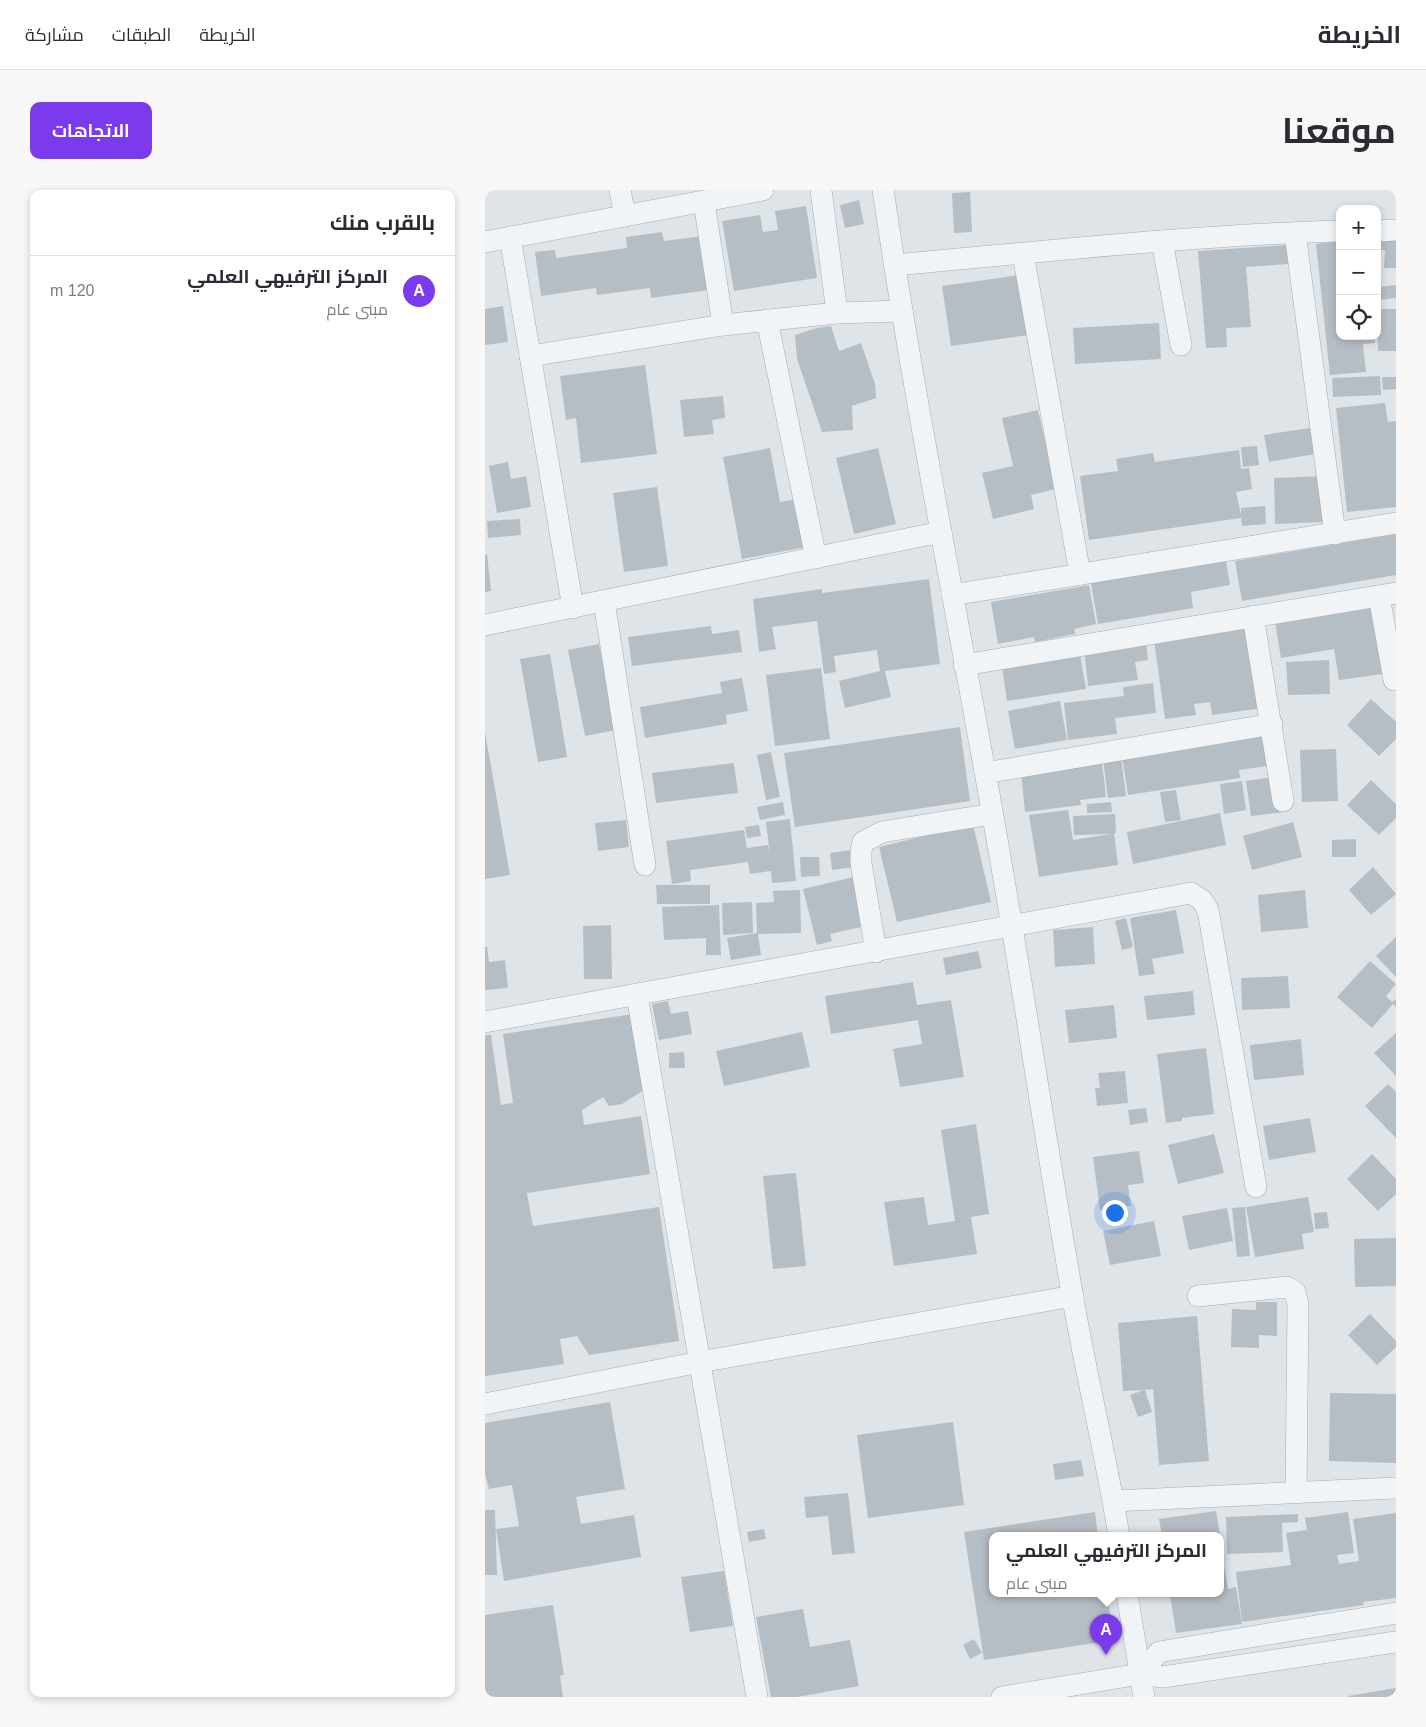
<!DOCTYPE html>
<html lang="ar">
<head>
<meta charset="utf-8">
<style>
	:root { --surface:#fff; --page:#f7f7f7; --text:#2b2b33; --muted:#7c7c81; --line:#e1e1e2; --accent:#7c3aed }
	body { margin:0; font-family:Helvetica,Cairo,sans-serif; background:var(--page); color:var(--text); direction:rtl }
	.controls { position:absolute; right:15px; top:15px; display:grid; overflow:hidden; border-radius:10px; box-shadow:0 2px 8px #0003 }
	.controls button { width:45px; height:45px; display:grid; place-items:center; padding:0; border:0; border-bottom:1px solid var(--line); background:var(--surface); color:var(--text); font:25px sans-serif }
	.you { position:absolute; left:629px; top:1022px; width:18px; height:18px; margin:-12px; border:4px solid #fff; border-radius:50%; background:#1a73e8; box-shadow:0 0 0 8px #1a73e833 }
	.badge { display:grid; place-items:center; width:32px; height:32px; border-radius:50%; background:var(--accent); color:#fff; font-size:16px; font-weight:700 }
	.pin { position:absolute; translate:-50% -41px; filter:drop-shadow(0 1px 2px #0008) }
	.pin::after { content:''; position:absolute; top:26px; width:18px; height:15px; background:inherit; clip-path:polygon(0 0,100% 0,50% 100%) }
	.popup { position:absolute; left:504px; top:1342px; width:235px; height:65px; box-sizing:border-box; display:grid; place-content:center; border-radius:10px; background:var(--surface); filter:drop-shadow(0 1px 4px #0005); font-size:16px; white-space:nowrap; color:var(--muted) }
	.popup b { font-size:19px; color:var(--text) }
	.popup::after { content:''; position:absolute; left:50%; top:100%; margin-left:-10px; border:10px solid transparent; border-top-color:var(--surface) }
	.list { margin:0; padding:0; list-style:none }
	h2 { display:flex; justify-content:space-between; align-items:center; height:65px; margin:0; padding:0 20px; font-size:21px }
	h2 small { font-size:16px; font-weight:400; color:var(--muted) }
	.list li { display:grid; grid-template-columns:32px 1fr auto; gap:15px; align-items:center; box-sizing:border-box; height:70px; padding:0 20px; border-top:1px solid var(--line) }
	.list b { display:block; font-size:19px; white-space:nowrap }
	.list p { margin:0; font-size:16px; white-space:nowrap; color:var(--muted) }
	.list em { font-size:16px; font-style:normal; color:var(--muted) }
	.icon { flex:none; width:28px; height:28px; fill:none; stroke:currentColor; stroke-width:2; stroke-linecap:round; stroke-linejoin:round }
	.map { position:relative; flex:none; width:911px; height:1507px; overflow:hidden; direction:ltr; border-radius:10px }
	header { display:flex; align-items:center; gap:30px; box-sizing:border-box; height:70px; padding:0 25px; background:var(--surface); border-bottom:1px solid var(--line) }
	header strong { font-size:24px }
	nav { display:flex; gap:28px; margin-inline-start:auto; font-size:18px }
	.intro { display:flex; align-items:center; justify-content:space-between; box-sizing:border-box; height:120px; padding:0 30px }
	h1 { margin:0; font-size:35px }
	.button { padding:12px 22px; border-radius:10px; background:var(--accent); color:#fff; font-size:18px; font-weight:700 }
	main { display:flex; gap:30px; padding:0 30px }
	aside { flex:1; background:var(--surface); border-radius:10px; box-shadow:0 2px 8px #0003 }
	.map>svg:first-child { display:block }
</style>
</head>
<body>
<header>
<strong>الخريطة</strong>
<nav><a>الخريطة</a><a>الطبقات</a><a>مشاركة</a></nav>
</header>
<div class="intro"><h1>موقعنا</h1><a class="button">الاتجاهات</a></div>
<main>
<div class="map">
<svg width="911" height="1507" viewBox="0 0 911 1507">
	<rect width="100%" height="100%" fill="#dfe4e8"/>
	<g fill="#b6bec5">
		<polygon points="485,2 487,42 469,43 467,3"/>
		<polygon points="374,10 379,34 360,38 355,15"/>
		<polygon points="321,16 332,88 249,101 237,31 275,25 278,42 293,40 290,21"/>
		<polygon points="177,42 179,51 217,46 224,100 166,108 165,98 112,105 111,98 56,106 50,62 70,60 71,68 142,58 141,47"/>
		<polygon points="911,46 911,78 899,78 900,60 892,60 892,49"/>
		<polygon points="855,51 855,146 890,146 890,153 878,154 881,182 845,185 831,54"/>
		<polygon points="802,55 803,74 761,77 766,137 741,138 742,157 721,158 713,61"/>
		<polygon points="534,85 543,145 466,156 457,96"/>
		<polygon points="911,95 911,108 892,110 892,97"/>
		<polygon points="18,116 23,152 0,155 0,119"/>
		<polygon points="892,119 911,119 911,161 893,161"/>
		<polygon points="674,133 676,169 590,174 588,138"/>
		<polygon points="346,136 354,161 376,153 390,194 391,208 367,216 368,240 337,242 312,169 310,145 332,138"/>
		<polygon points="160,175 172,264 96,273 91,228 81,230 75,186"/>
		<polygon points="895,186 896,205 848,207 847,188"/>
		<polygon points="897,187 911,187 911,199 898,200"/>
		<polygon points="238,206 240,228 227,230 229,244 199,247 195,210"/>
		<polygon points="900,213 903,232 911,231 911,317 862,322 851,218"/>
		<polygon points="553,220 571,299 546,305 549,319 508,329 497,283 528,276 517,228"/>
		<polygon points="825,238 830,264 784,272 779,245"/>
		<polygon points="772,256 774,275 758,277 756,257"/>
		<polygon points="285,258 295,312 328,306 337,354 257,369 238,267"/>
		<polygon points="393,258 411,334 369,344 351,268"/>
		<polygon points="754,260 756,279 764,278 767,299 751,302 756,325 756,318 780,316 781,334 757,336 756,328 604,350 595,286 633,281 631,269 668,263 670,272"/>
		<polygon points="23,272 26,289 41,286 46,317 12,323 4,276"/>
		<polygon points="837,286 839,332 790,334 789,288"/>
		<polygon points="172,297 183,376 139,382 128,303"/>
		<polygon points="35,329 36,345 3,348 2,331"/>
		<polygon points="911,344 911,385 757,411 750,371"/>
		<polygon points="2,364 6,401 0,402 0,365"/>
		<polygon points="741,371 745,395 706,402 708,418 613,434 606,393"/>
		<polygon points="444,389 455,474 400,481 406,507 360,518 354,491 395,481 392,460 349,466 351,482 339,484 332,431 287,437 291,459 274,462 268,409 337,399 337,403"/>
		<polygon points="604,395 611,434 589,439 590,444 550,452 549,447 513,454 506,412"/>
		<polygon points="887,414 898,484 854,490 849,459 796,468 790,431"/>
		<polygon points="226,436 227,444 254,440 257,462 147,476 143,447"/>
		<polygon points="763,436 778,518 727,525 725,512 709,514 711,525 680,529 669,450"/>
		<polygon points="661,452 663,470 650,472 653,490 603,496 599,459"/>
		<polygon points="114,454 131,540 100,546 83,460"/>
		<polygon points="65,464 82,567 53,572 35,469"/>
		<polygon points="595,464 601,499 522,511 517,477"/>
		<polygon points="844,470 845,504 803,505 801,472"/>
		<polygon points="336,478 345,549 290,556 281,485"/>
		<polygon points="257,488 263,521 241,525 242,534 160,548 155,517 237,503 235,492"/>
		<polygon points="668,493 671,523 630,528 632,544 583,550 579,513 639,506 638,497"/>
		<polygon points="886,509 911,532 911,549 894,566 862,535"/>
		<polygon points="575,511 582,550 530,559 523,521"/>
		<polygon points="475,537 485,611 310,637 299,563"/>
		<polygon points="0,542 25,685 0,689"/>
		<polygon points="783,544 788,575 754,580 755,588 643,605 637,566"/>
		<polygon points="851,559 853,611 817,612 815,560"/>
		<polygon points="286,562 295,607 281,610 272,565"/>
		<polygon points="636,567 641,606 623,608 618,569"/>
		<polygon points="617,572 621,607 595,610 596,615 540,622 536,582"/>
		<polygon points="249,573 253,603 171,613 167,583"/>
		<polygon points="793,586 799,622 766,626 761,591"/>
		<polygon points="886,590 911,614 911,628 894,645 862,615"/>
		<polygon points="757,591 761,620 739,624 735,594"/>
		<polygon points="691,600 696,630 680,632 675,602"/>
		<polygon points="298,612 300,625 275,630 272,617"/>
		<polygon points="626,612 627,622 602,623 602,614"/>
		<polygon points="583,620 588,650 626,644 589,645 588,626 630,624 631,643 629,643 633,675 554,687 544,625"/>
		<polygon points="735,623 741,655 648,674 642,642"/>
		<polygon points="305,629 311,691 287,693 286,681 265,684 263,672 205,680 206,691 187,694 181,651 259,640 262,658 283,655 285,666 281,632"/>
		<polygon points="141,630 144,657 113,661 110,633"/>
		<polygon points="808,632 817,667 767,680 758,646"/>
		<polygon points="488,634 506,712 412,732 394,657"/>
		<polygon points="274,635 276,646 262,648 260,637"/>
		<polygon points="871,649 871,667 847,667 847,650"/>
		<polygon points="367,660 369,677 347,680 345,663"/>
		<polygon points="315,667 334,667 335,686 316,687"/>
		<polygon points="888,677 911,704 886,725 864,700"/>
		<polygon points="373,686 385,735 345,744 347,751 332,755 318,699"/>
		<polygon points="171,695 225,695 225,714 172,714"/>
		<polygon points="315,700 316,743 273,744 276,765 246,770 242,748 272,743 271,713 289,712 288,701"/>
		<polygon points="820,700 823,738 776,742 773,705"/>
		<polygon points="267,712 268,743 238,745 237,713"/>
		<polygon points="234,715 236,765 221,765 221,748 179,750 177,717"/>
		<polygon points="691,720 699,763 667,769 670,784 654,786 645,728"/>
		<polygon points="641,728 648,757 637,760 630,731"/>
		<polygon points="126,735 127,789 99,789 98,736"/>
		<polygon points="608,737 610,774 570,777 568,740"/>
		<polygon points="911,747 911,787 891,766"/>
		<polygon points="0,757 2,757 4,772 20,770 23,798 0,800"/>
		<polygon points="493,761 497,778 461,785 458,768"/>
		<polygon points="885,771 911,794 901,806 907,812 911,809 911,817 908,814 887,838 852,807"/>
		<polygon points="803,786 805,818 757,820 756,788"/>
		<polygon points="428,792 432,815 466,810 479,887 415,897 408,859 437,854 433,830 346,844 340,806"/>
		<polygon points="708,801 710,825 662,830 659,806"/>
		<polygon points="183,811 186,824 203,821 207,844 174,850 167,814"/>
		<polygon points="629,815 632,848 584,853 580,820"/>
		<polygon points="148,824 159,900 137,914 124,916 118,907 97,920 99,935 156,926 165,984 42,1003 48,1036 174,1017 194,1151 104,1165 92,1146 75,1149 79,1174 0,1186 0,845 6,845 16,915 28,913 18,844"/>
		<polygon points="317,842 325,877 239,896 231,861"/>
		<polygon points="911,843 911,886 889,863"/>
		<polygon points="816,849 819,885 769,890 765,855"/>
		<polygon points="721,858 729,924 697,928 697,931 681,933 672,864"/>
		<polygon points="199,862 200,878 184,878 184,863"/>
		<polygon points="640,881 643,913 612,916 610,898 615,898 613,883"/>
		<polygon points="903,894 911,902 911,948 880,916"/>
		<polygon points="661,918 663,932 645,935 643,920"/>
		<polygon points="825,928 831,962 784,970 778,936"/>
		<polygon points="491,934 504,1024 486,1027 492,1064 409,1076 399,1012 439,1007 443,1035 470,1031 456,940"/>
		<polygon points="729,944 739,983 693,994 683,955"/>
		<polygon points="654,961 659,993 643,995 646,1016 615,1020 608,967"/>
		<polygon points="887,964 911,989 911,1004 893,1021 862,989"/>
		<polygon points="311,983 321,1076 288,1079 278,986"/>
		<polygon points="823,1007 829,1042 817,1044 819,1059 770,1067 761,1017"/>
		<polygon points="760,1017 765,1066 752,1067 747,1018"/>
		<polygon points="742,1018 748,1051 704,1060 697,1026"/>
		<polygon points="842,1022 844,1038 830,1039 829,1023"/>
		<polygon points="669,1031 676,1066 625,1075 618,1041"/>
		<polygon points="911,1048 911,1096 870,1097 869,1049"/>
		<polygon points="771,1112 792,1112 792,1146 774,1145 774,1158 746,1157 747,1119 771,1120"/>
		<polygon points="885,1124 911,1151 911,1157 892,1175 863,1145"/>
		<polygon points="712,1126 724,1271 674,1275 668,1199 660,1200 667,1222 653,1227 645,1205 659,1200 638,1201 633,1133"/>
		<polygon points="845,1203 911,1204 911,1273 844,1271"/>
		<polygon points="125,1212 140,1299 91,1307 96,1334 149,1325 156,1367 19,1391 11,1339 34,1336 27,1295 4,1299 0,1284 0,1233"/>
		<polygon points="468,1232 479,1315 383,1328 372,1245"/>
		<polygon points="596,1270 599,1286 570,1290 568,1274"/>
		<polygon points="363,1303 370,1363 347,1365 343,1326 321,1328 319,1307"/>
		<polygon points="0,1320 10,1320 12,1385 0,1385"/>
		<polygon points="731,1321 735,1346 677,1346 674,1329"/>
		<polygon points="610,1322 613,1346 507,1346 507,1404 622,1404 629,1450 499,1470 479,1342"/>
		<polygon points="863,1322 869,1363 852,1365 854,1374 874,1371 868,1329 911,1323 911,1408 878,1412 879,1415 757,1432 751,1382 806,1375 801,1343 822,1340 820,1328"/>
		<polygon points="813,1324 813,1332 797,1333 798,1362 742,1364 741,1327"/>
		<polygon points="279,1339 281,1349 264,1352 262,1342"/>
		<polygon points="735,1351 743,1399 751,1397 757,1434 691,1443 685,1404 735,1404"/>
		<polygon points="239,1381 248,1436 205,1442 196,1387"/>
		<polygon points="68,1415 79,1485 75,1486 78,1507 0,1507 0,1425"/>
		<polygon points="318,1419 325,1457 365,1450 374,1496 312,1507 286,1507 271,1427"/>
		<polygon points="489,1449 497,1463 485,1469 478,1455"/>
		<polygon points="911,1498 911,1507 863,1507 863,1506"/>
	</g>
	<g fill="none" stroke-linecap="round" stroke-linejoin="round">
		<defs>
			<g id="street">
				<polyline points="135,0 140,26"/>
				<path d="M398,0C427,195 465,388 500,582C532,755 557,930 587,1103C601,1185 621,1265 634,1346"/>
				<polyline points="219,12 238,135"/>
				<polyline points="892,41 911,40"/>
				<polyline points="810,43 850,344"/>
				<polyline points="25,47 88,418"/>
				<polyline points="677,51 696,155"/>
				<polyline points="0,52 278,0"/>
				<polyline points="538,64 595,384"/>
				<path d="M409,75C557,62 706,45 855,41"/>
				<polyline points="352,123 417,121"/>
				<polyline points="282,130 331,368"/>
				<polyline points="45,166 238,135 352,123 336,0"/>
				<polyline points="467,405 911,333"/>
				<polyline points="894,406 909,490"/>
				<polyline points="119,411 160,675"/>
				<polyline points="768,426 798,611"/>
				<polyline points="0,435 456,342"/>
				<polyline points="479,475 911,403"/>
				<polyline points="500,583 787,534"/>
				<polyline points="391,762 376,673 376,661 378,652 397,642 507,624"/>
				<polyline points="152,805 272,1507"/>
				<polyline points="0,832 706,703 717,710 723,720 771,997"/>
				<polyline points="713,1106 802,1097 810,1102 813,1114 811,1303"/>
				<polyline points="0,1214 215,1172 588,1106"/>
				<polyline points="628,1311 911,1298"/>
				<polyline points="642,1404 659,1507"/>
				<polyline points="655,1484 674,1462 911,1423"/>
				<polyline points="517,1507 655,1484 678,1487 911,1452"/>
			</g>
		</defs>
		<use href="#street" stroke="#a4acb2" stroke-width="22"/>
		<use href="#street" stroke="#f1f4f6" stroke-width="21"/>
	</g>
</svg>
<div class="controls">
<button>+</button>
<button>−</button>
<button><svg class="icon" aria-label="locate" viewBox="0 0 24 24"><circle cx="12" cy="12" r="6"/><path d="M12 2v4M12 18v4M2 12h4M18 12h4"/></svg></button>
</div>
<div class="you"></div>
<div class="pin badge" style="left:621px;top:1465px">A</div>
<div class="popup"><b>المركز الترفيهي العلمي</b>مبنى عام</div>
</div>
<aside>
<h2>بالقرب منك<small></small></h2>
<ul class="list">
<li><span class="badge">A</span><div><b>المركز الترفيهي العلمي</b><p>مبنى عام</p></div><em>120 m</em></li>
</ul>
</aside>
</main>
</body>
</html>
